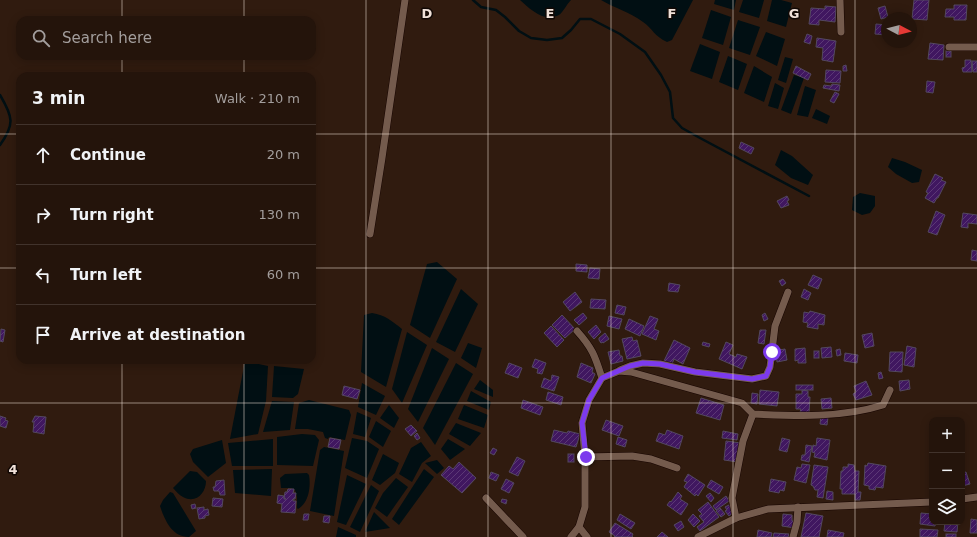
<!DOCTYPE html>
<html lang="en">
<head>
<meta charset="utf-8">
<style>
	:root { --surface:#24140b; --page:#302119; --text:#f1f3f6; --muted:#a39e9d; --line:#41332c }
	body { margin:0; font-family:"DejaVu Sans",sans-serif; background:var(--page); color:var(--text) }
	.controls { position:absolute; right:12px; bottom:12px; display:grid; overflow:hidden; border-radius:8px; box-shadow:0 2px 10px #0003 }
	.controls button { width:36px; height:36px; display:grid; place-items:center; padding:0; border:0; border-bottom:1px solid var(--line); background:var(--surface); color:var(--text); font:20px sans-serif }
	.compass { position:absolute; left:881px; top:12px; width:36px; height:36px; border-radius:50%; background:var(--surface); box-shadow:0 2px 10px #0003; rotate:97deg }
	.stop { position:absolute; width:12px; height:12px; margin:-9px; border:3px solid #7c3aed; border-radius:50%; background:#fff }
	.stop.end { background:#7c3aed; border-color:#fff; box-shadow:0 1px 4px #0008 }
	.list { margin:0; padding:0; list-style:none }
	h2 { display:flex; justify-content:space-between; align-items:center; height:52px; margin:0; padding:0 16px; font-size:17px }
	h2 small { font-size:13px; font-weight:400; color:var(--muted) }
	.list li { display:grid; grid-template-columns:26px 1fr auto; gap:12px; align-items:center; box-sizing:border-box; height:60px; padding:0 16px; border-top:1px solid var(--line) }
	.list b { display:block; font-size:15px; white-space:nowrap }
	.list em { font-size:13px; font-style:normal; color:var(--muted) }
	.icon { flex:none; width:22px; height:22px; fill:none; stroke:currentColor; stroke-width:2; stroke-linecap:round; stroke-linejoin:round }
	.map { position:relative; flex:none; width:977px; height:537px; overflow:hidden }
	.search { position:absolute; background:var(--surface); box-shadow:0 2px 10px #0003; left:16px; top:16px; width:300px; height:44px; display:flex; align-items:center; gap:10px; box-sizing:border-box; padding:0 14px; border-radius:12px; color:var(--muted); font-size:15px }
	.panel { position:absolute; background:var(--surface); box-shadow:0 2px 10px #0003; left:16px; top:72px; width:300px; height:292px; border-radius:12px }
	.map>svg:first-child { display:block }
</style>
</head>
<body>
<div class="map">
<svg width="977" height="537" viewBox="0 0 977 537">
	<defs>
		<pattern id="building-hatch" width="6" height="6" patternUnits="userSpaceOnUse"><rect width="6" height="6" fill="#401760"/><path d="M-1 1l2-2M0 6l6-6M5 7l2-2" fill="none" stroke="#5c3876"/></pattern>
	</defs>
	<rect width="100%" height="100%" fill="#301b0f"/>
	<g fill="#010f13">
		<path d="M520,0H571C567,4 563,12 559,15C544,23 530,9 520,0Z"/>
		<path d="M601,0H693L672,40L667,42C654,36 653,29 643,22C630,12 614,8 601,0Z"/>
		<polygon points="715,0 736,0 734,10 714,4"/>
		<polygon points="743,0 764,0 759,18 739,12"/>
		<polygon points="772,0 781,0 792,3 786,27 767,21"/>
		<polygon points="711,10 731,17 723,45 702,38"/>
		<polygon points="738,20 760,27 750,55 729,48"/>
		<polygon points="766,32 785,39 777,66 756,56"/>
		<polygon points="700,44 720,52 712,79 690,71"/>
		<polygon points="728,56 747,64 738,90 719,82"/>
		<polygon points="785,57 793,59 786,83 778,80"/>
		<polygon points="754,66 772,77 764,102 744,93"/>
		<polygon points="794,75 804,78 791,114 781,110"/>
		<polygon points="775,83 784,88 778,109 768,106"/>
		<polygon points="805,86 816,90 808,117 797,115"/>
		<polygon points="816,109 830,116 827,124 812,118"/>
		<polygon points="781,150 792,156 813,175 808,185 791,178 775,165"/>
		<polygon points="892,158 905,162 922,170 919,182 912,183 896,174 888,167"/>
		<polygon points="860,193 875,196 875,206 870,213 862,215 852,210 853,197"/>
		<polygon points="437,262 457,279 430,338 410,325 427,264"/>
		<polygon points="461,289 478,304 455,352 436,342"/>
		<path d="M372,313C385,315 392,321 402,329L386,387L361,372L364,315Z"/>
		<polygon points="407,332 427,345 402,403 392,389"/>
		<polygon points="468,343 482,348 476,368 461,358"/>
		<polygon points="432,348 449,359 418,422 408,409"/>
		<polygon points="245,361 268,366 266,401 258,434 230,439"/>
		<polygon points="456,363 473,374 435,445 423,428"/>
		<polygon points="274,366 304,369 298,394 293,398 272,397"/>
		<polygon points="480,380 493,390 493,397 474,389"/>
		<polygon points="362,383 385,396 376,415 358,407"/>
		<polygon points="471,391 491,402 489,410 467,401"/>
		<polygon points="309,400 349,410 351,415 345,440 329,437 328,439 325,438 323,432 308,429 295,429 299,403"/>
		<polygon points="272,401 294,402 290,430 263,432"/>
		<polygon points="389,405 399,418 394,428 380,418"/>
		<polygon points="464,405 488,415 484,428 458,419"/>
		<polygon points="357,412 371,418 365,437 353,434"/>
		<polygon points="376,421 391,431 383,447 369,437"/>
		<polygon points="456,423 481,433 470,446 449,434"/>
		<polygon points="302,434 315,435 319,440 313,466 277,465 277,437"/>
		<polygon points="352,438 367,441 379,449 367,478 345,468"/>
		<polygon points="273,439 273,466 232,466 228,443"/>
		<polygon points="448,439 465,449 450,460 441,449"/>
		<polygon points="222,440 226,463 208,477 193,462 190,454 193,449"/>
		<polygon points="421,442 431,456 422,463 412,482 399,474 411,448"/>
		<polygon points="324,447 344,451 334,516 310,511 320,450"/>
		<polygon points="383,454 399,463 395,473 380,485 372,480"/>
		<polygon points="437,460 444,468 437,474 425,463"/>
		<polygon points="272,469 271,496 235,493 233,470"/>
		<polygon points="424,469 434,477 399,525 392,519"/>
		<path d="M190,471L197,472L206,481C206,493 196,504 183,497C179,495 176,491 173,488Z"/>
		<path d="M307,473L309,475C311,486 309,503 298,509L297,508V497L295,490L291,488H281L280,478L285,474Z"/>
		<polygon points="347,475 366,484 346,525 337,522"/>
		<polygon points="396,478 408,487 387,517 375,508 383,493"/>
		<polygon points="371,485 379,491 360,532 350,527"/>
		<path d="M170,492L173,493L196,531L189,537C172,537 165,521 160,506L163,500Z"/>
		<polygon points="374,512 390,528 365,532"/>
		<polygon points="338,527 356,535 356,537 336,537"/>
	</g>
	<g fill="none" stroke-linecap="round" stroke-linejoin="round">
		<g stroke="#010f13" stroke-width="2.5">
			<polyline points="473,0 481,7 496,10 505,17 519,31 531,38 547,40 562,38 571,30 580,19 591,19 620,34 645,52 661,75 670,92 673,118 682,128 700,138 809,196"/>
			<path d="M0,95C13,117 15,124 0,145"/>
		</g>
	</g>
	<g fill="url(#building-hatch)" stroke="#53485f">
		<polygon points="914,0 929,0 927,20 912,19"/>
		<polygon points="954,5 967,5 966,20 954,20 954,17 945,17 946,9 954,9"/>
		<polygon points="825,6 836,7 835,22 819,20 819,25 809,24 811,8 825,9"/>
		<polygon points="885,6 888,17 881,19 878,8"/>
		<polygon points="876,24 887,25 886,35 875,34"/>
		<polygon points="807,34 812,36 810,44 804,42"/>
		<polygon points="817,38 836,41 833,62 822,60 823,48 816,47"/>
		<polygon points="930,43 944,45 943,60 928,59"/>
		<rect x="946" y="51" width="5" height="6"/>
		<polygon points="965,60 971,60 972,72 963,72 962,68 965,67"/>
		<polygon points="972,61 977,61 977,72 973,72"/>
		<polygon points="846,65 847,71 843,71 843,66"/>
		<polygon points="796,66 811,74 808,80 793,73"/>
		<polygon points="826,70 841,71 840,83 825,82"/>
		<polygon points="927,81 935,82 933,93 926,92"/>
		<polygon points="832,84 840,85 839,91 823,88 824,85 831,86"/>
		<polygon points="835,92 839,94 834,103 830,101"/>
		<polygon points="741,142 754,148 751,154 739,148"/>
		<polygon points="935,174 943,178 941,180 946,182 938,198 937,198 934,203 925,198 928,193 926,192"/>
		<polygon points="787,196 789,200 787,201 789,205 781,208 777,201"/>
		<polygon points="936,211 945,215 937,235 928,232"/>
		<polygon points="963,213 977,215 977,224 968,223 968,228 961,227"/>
		<polygon points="972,250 977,251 977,261 971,260"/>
		<polygon points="576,264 587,265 587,272 576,271"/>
		<polygon points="590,268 600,269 599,279 588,278"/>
		<polygon points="813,275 822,279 818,289 808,285"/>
		<polygon points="783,279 786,283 782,286 779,281"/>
		<polygon points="669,283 680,285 678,292 668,291"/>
		<polygon points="804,289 811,293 808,300 801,297"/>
		<polygon points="575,292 582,302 570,311 563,302"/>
		<polygon points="591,299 606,300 605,309 590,308"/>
		<polygon points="617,305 626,307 624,315 615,313"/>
		<polygon points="810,311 825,315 824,325 818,324 818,329 807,327 808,323 803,322 804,312 809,313"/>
		<polygon points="583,313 587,318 579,325 574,320"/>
		<polygon points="765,313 768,319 764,321 762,315"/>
		<polygon points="562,315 575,329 565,338 552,325"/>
		<polygon points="609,316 622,319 619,329 607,326"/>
		<polygon points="650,316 658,319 654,329 659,331 656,340 642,334"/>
		<polygon points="629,319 644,326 640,336 625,329"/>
		<polygon points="596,325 601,332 594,339 588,332"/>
		<polygon points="551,326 564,340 557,347 544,333"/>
		<polygon points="1,329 5,330 3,342 0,341"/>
		<polygon points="760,330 766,330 764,344 758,343"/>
		<polygon points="605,333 609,339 603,343 603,342 601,343 599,340 599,338"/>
		<polygon points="872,333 874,346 865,348 862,335"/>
		<polygon points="632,337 633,341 637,340 641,356 627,359 622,339"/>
		<polygon points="674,340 690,348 683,364 674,359 672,364 664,361"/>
		<polygon points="703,342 710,344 709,347 702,345"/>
		<polygon points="726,342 733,345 729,354 736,357 737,354 747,357 742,369 719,359"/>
		<polygon points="907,346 916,348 914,367 904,365"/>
		<polygon points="831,347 832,357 822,358 821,348"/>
		<polygon points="805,348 806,363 798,363 798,360 795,361 795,349"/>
		<polygon points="785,349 787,360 777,362 776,353 780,352 779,350"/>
		<polygon points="840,349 841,355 837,356 836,350"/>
		<polygon points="619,350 620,356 622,356 623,361 611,364 608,352"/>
		<rect x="814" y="351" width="5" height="7"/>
		<polygon points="890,352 903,352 902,372 889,371"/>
		<polygon points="845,353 858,355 857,363 844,361"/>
		<polygon points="535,359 546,363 542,374 537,373 538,369 532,367"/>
		<polygon points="509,363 522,368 518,378 505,373"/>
		<polygon points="581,363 593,368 592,372 595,374 591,383 577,377"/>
		<polygon points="881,372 883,378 879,379 878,373"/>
		<polygon points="552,375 559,377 554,391 541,387 544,378 551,381"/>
		<polygon points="909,380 910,389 900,391 899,381"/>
		<polygon points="866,381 872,395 856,400 853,394 856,392 854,386"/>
		<rect x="796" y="385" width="17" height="5"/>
		<polygon points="344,386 360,390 357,399 342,395"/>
		<polygon points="760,390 779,392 777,406 759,404"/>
		<polygon points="802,390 808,391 808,397 810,397 809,413 800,412 801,409 796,409 796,394 802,394"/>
		<polygon points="548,392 563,397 561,405 546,400"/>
		<polygon points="752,393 758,394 757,404 751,403"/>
		<polygon points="701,398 724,405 720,420 696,413"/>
		<polygon points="831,398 832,408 822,409 821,399"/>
		<polygon points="523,400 543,407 540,415 521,408"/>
		<polygon points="0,416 6,418 5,420 8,421 6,428 0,426"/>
		<polygon points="35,416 46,417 44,434 33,432 34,422 32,422"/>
		<polygon points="821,416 828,417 827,425 820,424"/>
		<polygon points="606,420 623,426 619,436 602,430"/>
		<polygon points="411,425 417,431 411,436 405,429"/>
		<polygon points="554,430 567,433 568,431 580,434 576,447 551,441"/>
		<polygon points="667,430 683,436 679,449 656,441 659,433 665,435"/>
		<polygon points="723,431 738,434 737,440 722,438"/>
		<polygon points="417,433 420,438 417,440 414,436"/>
		<polygon points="618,437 627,440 625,447 616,444"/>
		<polygon points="330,438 341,440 339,449 328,447"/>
		<polygon points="782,438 790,440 787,452 779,450"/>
		<polygon points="817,438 830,440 827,460 814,457 815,453 812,452 813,445 816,446"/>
		<polygon points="726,441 741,443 738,462 724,460"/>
		<polygon points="806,445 812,446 809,462 801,460 802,455 805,455"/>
		<polygon points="493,448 497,450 494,455 490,453"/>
		<rect x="568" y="454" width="6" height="8"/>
		<polygon points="517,457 525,461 518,476 509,472"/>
		<polygon points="459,462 476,478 462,493 441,475 449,466 453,469"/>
		<polygon points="868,463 886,466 883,488 876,487 875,490 869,489 869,486 864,485 865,465 867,466"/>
		<polygon points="802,464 810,465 806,483 794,480 797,467 801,468"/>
		<polygon points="848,464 854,465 855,471 859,471 858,492 861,492 860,500 855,500 855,494 842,494 842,489 840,489 841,471 843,471 843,467 848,467"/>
		<polygon points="814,465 828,467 823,498 817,497 818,490 815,490 813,486 811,485"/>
		<polygon points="491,472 499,475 496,481 489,478"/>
		<polygon points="966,472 970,484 962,486 962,473"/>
		<polygon points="688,474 705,485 698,496 696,494 695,496 684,487 687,482 684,481"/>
		<polygon points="506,479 514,483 509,493 501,489"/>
		<polygon points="771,479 786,482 784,491 780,490 779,493 769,491"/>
		<polygon points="224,480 225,495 220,495 219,491 214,491 213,487 215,487 216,481"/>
		<polygon points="711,480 723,487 719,494 707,487"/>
		<polygon points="288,489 294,489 293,493 296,493 295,499 293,499 293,501 296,501 295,513 281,512 282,504 277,503 278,495 284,496 284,499 286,499 284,498 285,492 287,492"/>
		<polygon points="827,491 833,492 833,500 826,499"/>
		<polygon points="678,492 682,496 680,499 688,504 681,515 667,505 670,501 671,502"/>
		<polygon points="710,493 714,498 711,502 706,496"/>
		<polygon points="726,496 729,501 716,510 713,506"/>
		<polygon points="213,498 223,499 222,507 212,506"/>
		<polygon points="502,499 507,500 506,504 501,502"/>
		<polygon points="708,502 719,517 700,531 697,527 704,522 699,516 702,514 698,510"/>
		<polygon points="195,504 196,508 192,509 191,505"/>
		<polygon points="729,505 734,512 729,516 725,511 727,510 725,507"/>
		<polygon points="204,507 204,510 208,509 209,515 205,516 205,518 199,519 197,508"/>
		<polygon points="720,508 725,514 721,517 716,511"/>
		<polygon points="806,513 823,516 819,537 801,537"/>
		<polygon points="921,513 932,514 932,522 936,522 935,526 920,524"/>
		<polygon points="304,514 309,514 308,520 303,520"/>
		<polygon points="620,514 635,523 631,529 617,520"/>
		<polygon points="693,514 700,521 694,527 688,520"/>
		<polygon points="783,514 792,515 792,521 796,521 795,528 782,526"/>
		<polygon points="324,516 330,516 329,523 323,522"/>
		<polygon points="971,519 977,520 977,533 970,533"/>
		<polygon points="681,521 684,527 678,531 674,525"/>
		<polygon points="945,522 958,522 957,532 944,531"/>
		<polygon points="615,523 633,534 632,536 633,537 614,537 615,536 609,532"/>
		<polygon points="920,529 938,530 937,537 920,537"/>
		<polygon points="758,530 772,533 771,537 757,537"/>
		<polygon points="828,530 844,533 843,537 827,537"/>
		<polygon points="662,532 668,537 657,537"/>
		<polygon points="774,533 789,534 788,537 773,537"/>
		<rect x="946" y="534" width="10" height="3"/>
	</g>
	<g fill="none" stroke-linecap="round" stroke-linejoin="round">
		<defs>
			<g id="street">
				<polyline points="840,0 841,32"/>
				<polyline points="949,47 977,47"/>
				<polyline points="370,234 382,158 405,0"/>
				<path d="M577,331C593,349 595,356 602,378"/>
				<polyline points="620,370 630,366 643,363 660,364 695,372 752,379 766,376 770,367 775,326 788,292"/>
				<polyline points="585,457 632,456 651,459 677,468"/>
				<polyline points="486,498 523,537"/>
				<polyline points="962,499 977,497"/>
				<polyline points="736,518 732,498 743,441 753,414"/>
				<polyline points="571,537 579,527"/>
				<path d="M587,537L579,527L585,507V457L582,423L589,400L602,378L619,371L631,372L742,403L753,414C796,416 842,418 883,405L890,390"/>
				<polyline points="698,537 736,518 768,509 932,502"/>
				<polyline points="793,537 797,522 798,507"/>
			</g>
		</defs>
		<use href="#street" stroke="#170500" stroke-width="8"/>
		<use href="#street" stroke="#745b4d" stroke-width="7"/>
	</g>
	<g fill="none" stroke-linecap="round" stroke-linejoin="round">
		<polyline stroke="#7c3aed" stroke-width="5" points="586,457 582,423 589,400 602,378 630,366 643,363 660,364 695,372 752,379 766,376 770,367 772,352"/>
	</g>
	<path fill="none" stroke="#f0e1d9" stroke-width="1" stroke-opacity="0.55" d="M122,0V20M244,0V20M366,0V537M488,0V537M611,0V537M733,0V537M855,0V537M122,56V76M244,56V76M0,134H20M312,134H977M0,268H20M312,268H977M122,360V537M244,360V537M0,403H977"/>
	<g font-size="13" text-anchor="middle" font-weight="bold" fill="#f0e1d9" stroke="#110804" stroke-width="3" stroke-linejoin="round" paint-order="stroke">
		<text x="427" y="18">D</text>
		<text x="550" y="18">E</text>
		<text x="672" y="18">F</text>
		<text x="794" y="18">G</text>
		<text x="13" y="474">4</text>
	</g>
</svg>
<div class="controls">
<button>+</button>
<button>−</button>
<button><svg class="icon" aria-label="layers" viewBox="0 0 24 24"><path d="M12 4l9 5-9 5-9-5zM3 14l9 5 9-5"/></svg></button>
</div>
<svg class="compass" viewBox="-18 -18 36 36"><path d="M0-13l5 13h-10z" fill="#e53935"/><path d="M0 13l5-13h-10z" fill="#a39e9d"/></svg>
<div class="stop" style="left:772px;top:352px"></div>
<div class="stop end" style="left:586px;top:457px"></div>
<div class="search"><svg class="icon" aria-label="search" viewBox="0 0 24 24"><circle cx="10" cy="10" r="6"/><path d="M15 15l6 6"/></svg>Search here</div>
<section class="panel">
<h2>3 min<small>Walk · 210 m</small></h2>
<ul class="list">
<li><svg class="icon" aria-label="ahead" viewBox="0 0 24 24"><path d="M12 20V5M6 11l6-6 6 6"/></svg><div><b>Continue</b></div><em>20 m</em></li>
<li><svg class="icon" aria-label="right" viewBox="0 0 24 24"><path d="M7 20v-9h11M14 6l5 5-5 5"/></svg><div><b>Turn right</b></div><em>130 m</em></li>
<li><svg class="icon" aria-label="left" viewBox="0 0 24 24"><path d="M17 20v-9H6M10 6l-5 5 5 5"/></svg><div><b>Turn left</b></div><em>60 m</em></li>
<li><svg class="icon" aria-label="arrive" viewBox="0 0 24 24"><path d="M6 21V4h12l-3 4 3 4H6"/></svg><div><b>Arrive at destination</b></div></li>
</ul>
</section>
</div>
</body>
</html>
